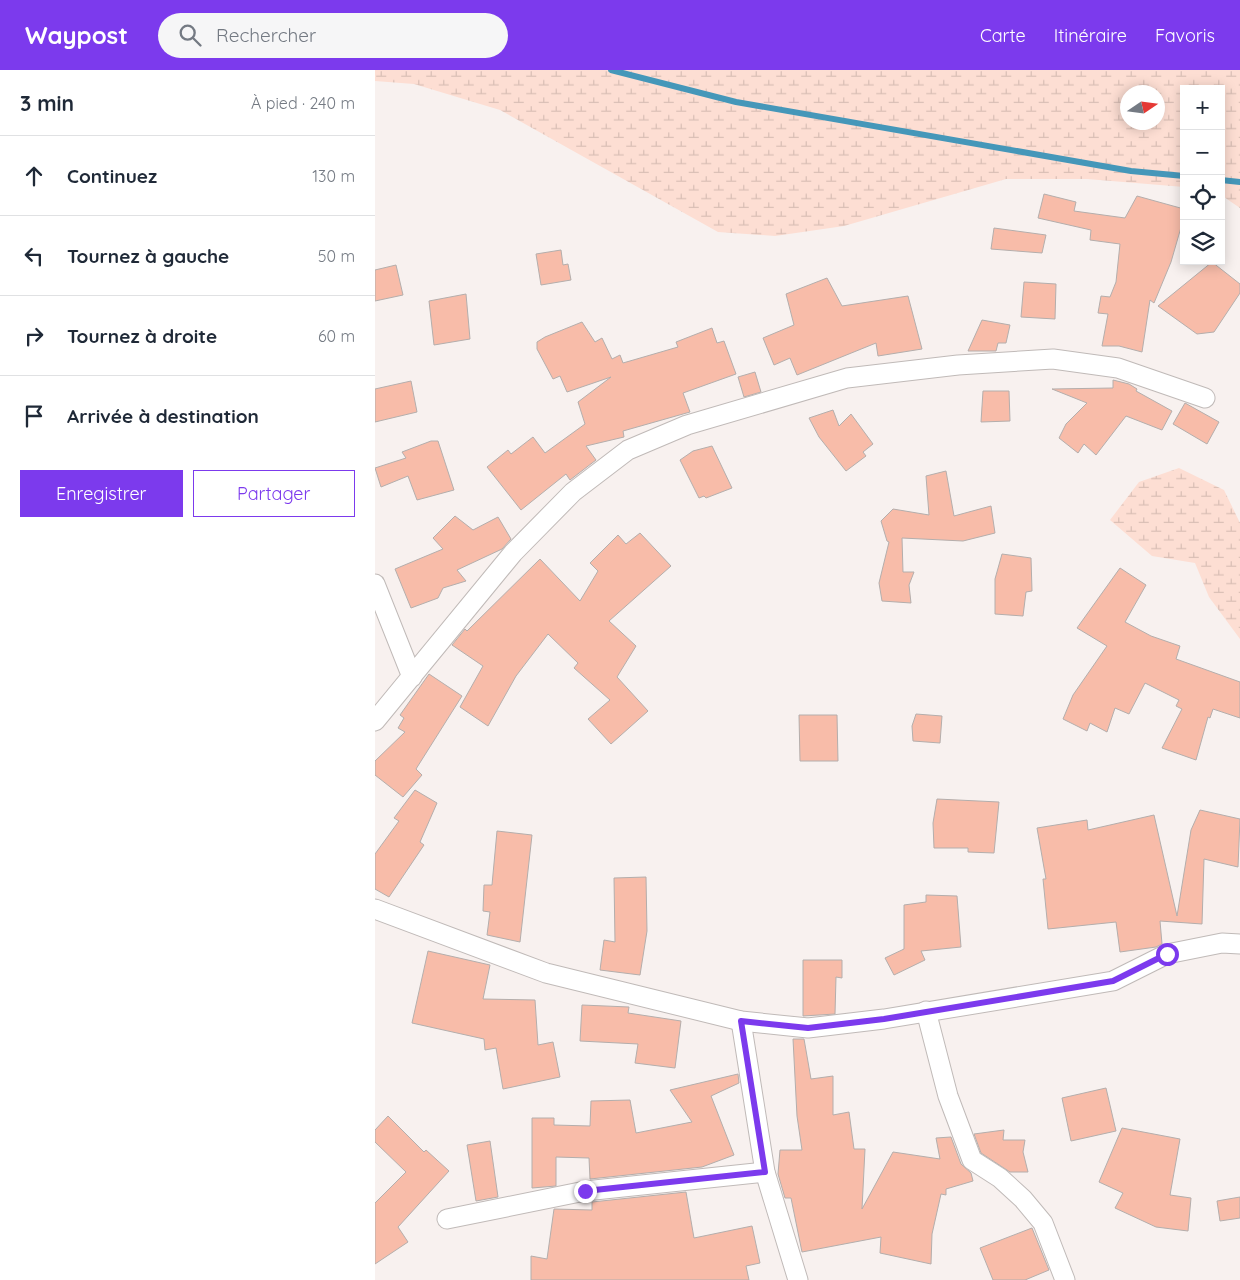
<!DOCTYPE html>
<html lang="fr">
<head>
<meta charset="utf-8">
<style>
	:root { --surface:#fff; --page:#f6f6f7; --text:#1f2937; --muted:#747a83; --line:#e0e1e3; --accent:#7c3aed }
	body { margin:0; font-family:Quicksand,sans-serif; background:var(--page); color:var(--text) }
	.controls { position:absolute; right:15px; top:15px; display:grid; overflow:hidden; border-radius:0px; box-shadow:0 2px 12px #0003 }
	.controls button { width:45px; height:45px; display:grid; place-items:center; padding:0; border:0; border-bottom:1px solid var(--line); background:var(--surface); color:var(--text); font:25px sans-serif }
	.compass { position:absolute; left:745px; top:15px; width:45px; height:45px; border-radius:50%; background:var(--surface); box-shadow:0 2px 12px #0003; rotate:77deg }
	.stop { position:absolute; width:15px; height:15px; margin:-11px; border:4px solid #7c3aed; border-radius:50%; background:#fff }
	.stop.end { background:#7c3aed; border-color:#fff; box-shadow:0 1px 5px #0008 }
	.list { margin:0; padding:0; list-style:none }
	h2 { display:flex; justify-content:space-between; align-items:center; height:65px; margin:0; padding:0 20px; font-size:21px }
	h2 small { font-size:16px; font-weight:400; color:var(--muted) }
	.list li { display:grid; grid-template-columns:32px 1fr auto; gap:15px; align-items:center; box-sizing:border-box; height:80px; padding:0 20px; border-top:1px solid var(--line) }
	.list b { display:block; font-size:19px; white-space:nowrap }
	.list em { font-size:16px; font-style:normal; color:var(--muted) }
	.actions { display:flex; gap:10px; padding:15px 20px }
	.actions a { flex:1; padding:11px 0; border:1px solid var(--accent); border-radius:0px; text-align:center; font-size:18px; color:var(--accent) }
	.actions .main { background:var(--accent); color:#fff }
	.icon { flex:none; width:28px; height:28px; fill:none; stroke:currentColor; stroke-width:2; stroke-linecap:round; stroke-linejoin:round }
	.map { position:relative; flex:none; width:865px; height:1210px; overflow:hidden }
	header { display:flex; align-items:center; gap:30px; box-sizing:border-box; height:70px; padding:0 25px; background:var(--accent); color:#fff }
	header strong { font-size:24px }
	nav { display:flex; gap:28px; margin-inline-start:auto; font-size:18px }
	.search { width:350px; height:45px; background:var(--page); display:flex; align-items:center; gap:12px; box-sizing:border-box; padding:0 18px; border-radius:28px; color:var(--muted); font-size:19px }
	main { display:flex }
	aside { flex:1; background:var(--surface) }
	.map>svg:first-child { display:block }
</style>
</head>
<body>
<header>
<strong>Waypost</strong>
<div class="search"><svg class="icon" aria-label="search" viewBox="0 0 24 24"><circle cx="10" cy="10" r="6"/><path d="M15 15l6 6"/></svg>Rechercher</div>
<nav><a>Carte</a><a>Itinéraire</a><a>Favoris</a></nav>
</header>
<main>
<aside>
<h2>3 min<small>À pied · 240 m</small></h2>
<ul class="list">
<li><svg class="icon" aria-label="ahead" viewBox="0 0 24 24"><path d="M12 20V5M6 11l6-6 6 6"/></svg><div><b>Continuez</b></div><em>130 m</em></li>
<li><svg class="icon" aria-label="left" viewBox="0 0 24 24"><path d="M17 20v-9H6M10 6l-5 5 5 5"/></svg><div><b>Tournez à gauche</b></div><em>50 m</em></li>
<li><svg class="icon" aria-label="right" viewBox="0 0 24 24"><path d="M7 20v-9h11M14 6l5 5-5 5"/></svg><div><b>Tournez à droite</b></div><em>60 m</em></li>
<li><svg class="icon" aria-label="arrive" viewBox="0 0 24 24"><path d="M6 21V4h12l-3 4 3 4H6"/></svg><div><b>Arrivée à destination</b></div></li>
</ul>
<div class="actions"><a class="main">Enregistrer</a><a>Partager</a></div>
</aside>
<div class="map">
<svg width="865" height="1210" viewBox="0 0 865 1210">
	<defs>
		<pattern id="wetland-marsh" width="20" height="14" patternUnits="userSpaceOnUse" patternTransform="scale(1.25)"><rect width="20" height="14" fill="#fdded3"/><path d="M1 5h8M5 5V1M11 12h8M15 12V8" fill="none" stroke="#dabfb6"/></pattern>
	</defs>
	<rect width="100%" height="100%" fill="#f8f1ef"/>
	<g fill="url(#wetland-marsh)" fill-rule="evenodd">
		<path d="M0,0H865V138L846,125V19H809V117L712,109H631L469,156L400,166L343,162L125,40L39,14L0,11ZM752,22H782V52H752Z"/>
		<polygon points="804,398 849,420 865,453 865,569 834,527 820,493 777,486 735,450 764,412"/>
	</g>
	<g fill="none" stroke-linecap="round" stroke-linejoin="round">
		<g stroke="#4597b9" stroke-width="6">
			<polyline points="236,0 361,32 756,101 809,106"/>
			<polyline points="846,110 865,112"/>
		</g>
	</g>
	<g fill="#f8bca9" stroke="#b4aeac">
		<polygon points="669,124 701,132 699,141 750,148 762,126 809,139 809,147 796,192 779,233 775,230 767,282 744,276 727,276 733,244 723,243 726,226 735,227 741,212 745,174 715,170 716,160 663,148"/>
		<polygon points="619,158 671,165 667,183 616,179"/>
		<polygon points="186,180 188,195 193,194 196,210 166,215 161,184"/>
		<polygon points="837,192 865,214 865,223 839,262 822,264 783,236"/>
		<polygon points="21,195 28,225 0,231 0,200"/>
		<polygon points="452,208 467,236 533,226 547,279 503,286 501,273 422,305 415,288 399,295 388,268 419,255 411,224"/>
		<polygon points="649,212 681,214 680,249 646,247"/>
		<polygon points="91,224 95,269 59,275 54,231"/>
		<polygon points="607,250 635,255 631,273 623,273 621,281 593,281"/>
		<polygon points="207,252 220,272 227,268 237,289 245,285 248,293 303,277 301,272 337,258 342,273 349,271 361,304 308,323 315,342 248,361 249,367 211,376 221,390 195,410 191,404 146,440 112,397 133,380 136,384 158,367 170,383 210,354 203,332 236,307 192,322 185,306 178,309 162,279 162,272 170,267"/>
		<polygon points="380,302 386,322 369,327 363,307"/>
		<polygon points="738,310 754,314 762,319 761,321 797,341 787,360 751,346 721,385 709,374 703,383 684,368 691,354 712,333 677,319 738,318"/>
		<polygon points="36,311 42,342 0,352 0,319"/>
		<polygon points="608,321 634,321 635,351 606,352"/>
		<polygon points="810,333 844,352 832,374 798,354"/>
		<polygon points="458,340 464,356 476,344 498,374 488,382 491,386 471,401 444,367 434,348"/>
		<polygon points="56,371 63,371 79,420 42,430 33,406 6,417 0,398 31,388 27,382"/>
		<polygon points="337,376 357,418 331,428 329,426 324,428 305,390 318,381"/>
		<polygon points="571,401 579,446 616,436 620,463 588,471 527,468 528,502 539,502 534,515 536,533 507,531 504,513 514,472 512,471 506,451 518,439 554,445 551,406"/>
		<polygon points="80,446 98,460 123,447 136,469 127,479 82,500 91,511 68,518 63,528 36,538 20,499 68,479 58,468"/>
		<polygon points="265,463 296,496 234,551 261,576 242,607 273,641 236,674 213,649 235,630 199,598 203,593 173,564 141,606 113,656 85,637 108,596 77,575 90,559 92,561 165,489 205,531 223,501 215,493 243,465 251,474"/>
		<polygon points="627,484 656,488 657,521 651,522 648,546 620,544 620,509"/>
		<polygon points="745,498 771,515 750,552 776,566 805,576 801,589 865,612 865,648 838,639 835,648 833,647 821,690 787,678 807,639 801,636 804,630 770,613 754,644 740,638 732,662 715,653 712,661 688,649 698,625 732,576 702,558"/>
		<polygon points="54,604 87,626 41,699 47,705 28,727 0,705 0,691 30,662 23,658 29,648 25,645"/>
		<polygon points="541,644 567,646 565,673 538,671 537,656"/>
		<polygon points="424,645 462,645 463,691 425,691"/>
		<polygon points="40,720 62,733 45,772 49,775 14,827 0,819 0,784 24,751 19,748"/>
		<polygon points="562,729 624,732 619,783 593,782 593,778 559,778 558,753"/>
		<polygon points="825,740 865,749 863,797 829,789 827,854 785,851 787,874 781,877 745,882 741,852 673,859 668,809 671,809 662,758 712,750 713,760 779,745 802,846 816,760"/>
		<polygon points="122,761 157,765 145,872 112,865 115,842 108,841 109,815 117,815"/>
		<polygon points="271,807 272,861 265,905 225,900 229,870 240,872 239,808"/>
		<polygon points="551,825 582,826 586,877 546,881 550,890 519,905 510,888 529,879 529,835 551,832"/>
		<polygon points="53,881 115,895 108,929 160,930 163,975 178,972 185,1007 128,1019 121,978 110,980 109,969 37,953"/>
		<polygon points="428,890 467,890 467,908 461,907 460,944 428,946"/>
		<polygon points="207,935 254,937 253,943 306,951 300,998 260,993 263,974 205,971"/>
		<polygon points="418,969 429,969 436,1009 458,1006 458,1045 474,1042 479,1079 490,1079 487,1139 518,1082 565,1089 561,1068 576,1067 586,1094 596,1103 598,1111 571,1119 571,1125 566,1124 557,1164 556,1194 505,1183 506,1167 427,1182 416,1128 410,1128 403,1104 405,1080 427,1080 422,1046"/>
		<polygon points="363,1004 364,1013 336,1026 359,1085 327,1097 215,1109 214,1088 181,1087 181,1116 157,1118 157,1048 179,1048 179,1055 215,1056 216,1031 255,1030 261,1063 317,1052 295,1020"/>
		<polygon points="731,1018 741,1061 696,1071 687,1028"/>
		<polygon points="13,1046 49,1082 51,1080 74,1101 23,1157 33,1172 0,1194 0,1133 31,1102 0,1072 0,1060"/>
		<polygon points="747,1058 805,1069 795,1125 816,1128 813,1161 781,1157 740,1138 748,1123 724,1112"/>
		<polygon points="629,1060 628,1070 650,1070 648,1082 653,1102 635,1102 606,1083 599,1064"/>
		<polygon points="115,1071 123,1127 101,1131 92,1075"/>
		<polygon points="311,1122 319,1168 377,1156 385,1193 371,1196 374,1210 156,1210 156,1186 172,1189 179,1139 217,1140 217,1132"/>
		<polygon points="865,1127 865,1148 845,1151 842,1131"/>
		<polygon points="657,1158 674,1200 650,1210 618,1210 605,1178"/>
	</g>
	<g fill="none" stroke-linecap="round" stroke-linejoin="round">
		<defs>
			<g id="minor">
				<polyline points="0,514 37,607"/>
				<polyline points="0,651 138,483 198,422 253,380 312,355 472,308 583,295 678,289 743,298 830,328"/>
				<polyline points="0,839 171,903 366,951 433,958 509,949 738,911 792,884 847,873 865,874"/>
				<polyline points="551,941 573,1026 597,1090 625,1108 648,1129 668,1153 690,1210"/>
				<polyline points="366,951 390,1102 423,1210"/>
				<polyline points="72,1149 210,1121 390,1102"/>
			</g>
		</defs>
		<use href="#minor" stroke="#c0bab8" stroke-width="21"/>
		<use href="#minor" stroke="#fff" stroke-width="19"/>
	</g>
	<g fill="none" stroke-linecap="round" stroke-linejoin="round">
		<polyline stroke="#7c3aed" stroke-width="6" points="210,1121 390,1102 366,951 433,958 509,949 738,911 792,884"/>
	</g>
</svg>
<div class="controls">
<button>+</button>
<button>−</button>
<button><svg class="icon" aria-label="locate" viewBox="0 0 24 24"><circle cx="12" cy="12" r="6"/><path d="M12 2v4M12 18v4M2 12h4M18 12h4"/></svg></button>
<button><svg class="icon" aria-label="layers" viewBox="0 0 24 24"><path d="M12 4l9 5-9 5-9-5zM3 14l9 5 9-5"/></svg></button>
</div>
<svg class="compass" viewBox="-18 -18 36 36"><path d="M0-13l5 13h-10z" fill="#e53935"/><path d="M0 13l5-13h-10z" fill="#747a83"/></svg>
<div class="stop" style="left:792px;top:884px"></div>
<div class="stop end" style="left:210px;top:1121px"></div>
</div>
</main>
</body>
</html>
